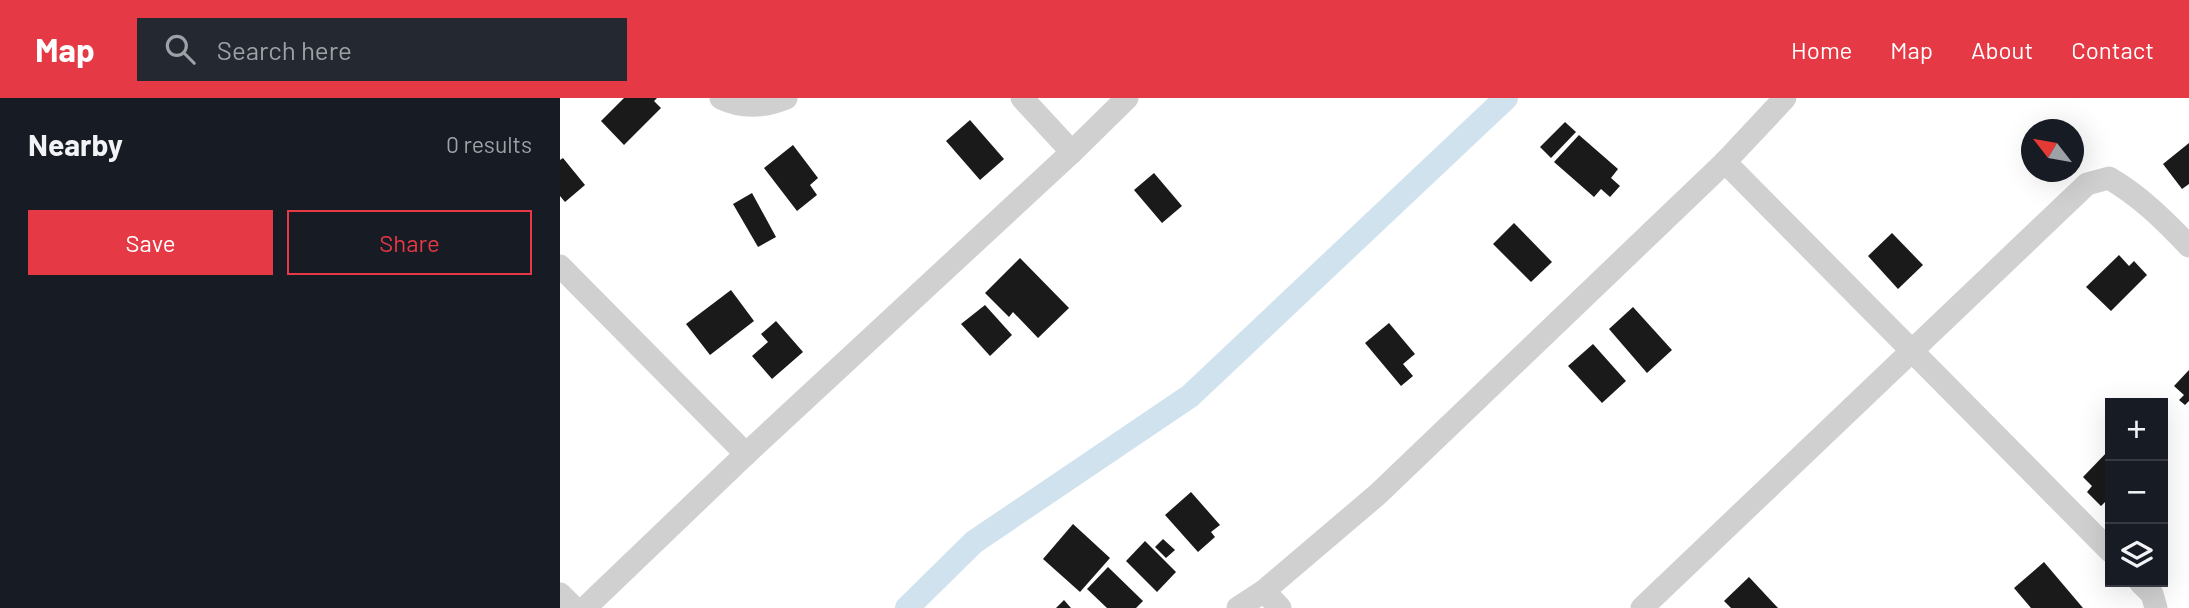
<!DOCTYPE html>
<html lang="en">
<head>
<meta charset="utf-8">
<style>
	:root { --surface:#171b24; --page:#242831; --text:#f1f3f6; --muted:#9ea1a6; --line:#363941; --accent:#e63946 }
	body { margin:0; font-family:Barlow,sans-serif; background:var(--page); color:var(--text) }
	.controls { position:absolute; right:21px; bottom:21px; display:grid; overflow:hidden; border-radius:0px; box-shadow:0 7px 28px #0002 }
	.controls button { width:63px; height:63px; display:grid; place-items:center; padding:0; border:0; border-bottom:2px solid var(--line); background:var(--surface); color:var(--text); font:35px sans-serif }
	.compass { position:absolute; left:1461px; top:21px; width:63px; height:63px; border-radius:50%; background:var(--surface); box-shadow:0 7px 28px #0002; rotate:301deg }
	.list { margin:0; padding:0; list-style:none }
	h2 { display:flex; justify-content:space-between; align-items:center; height:91px; margin:0; padding:0 28px; font-size:30px }
	h2 small { font-size:23px; font-weight:400; color:var(--muted) }
	.actions { display:flex; gap:14px; padding:21px 28px }
	.actions a { flex:1; padding:16px 0; border:2px solid var(--accent); border-radius:0px; text-align:center; font-size:24px; color:var(--accent) }
	.actions .main { background:var(--accent); color:#fff }
	.icon { flex:none; width:38px; height:38px; fill:none; stroke:currentColor; stroke-width:2; stroke-linecap:round; stroke-linejoin:round }
	.map { position:relative; flex:none; width:1629px; height:510px; overflow:hidden }
	header { display:flex; align-items:center; gap:42px; box-sizing:border-box; height:98px; padding:0 35px; background:var(--accent); color:#fff }
	header strong { font-size:33px }
	nav { display:flex; gap:38px; margin-inline-start:auto; font-size:24px }
	.search { width:490px; height:63px; background:var(--page); display:flex; align-items:center; gap:18px; box-sizing:border-box; padding:0 24px; border-radius:0px; color:var(--muted); font-size:26px }
	main { display:flex }
	aside { flex:1; background:var(--surface) }
	.map>svg:first-child { display:block }
</style>
</head>
<body>
<header>
<strong>Map</strong>
<div class="search"><svg class="icon" aria-label="search" viewBox="0 0 24 24"><circle cx="10" cy="10" r="6"/><path d="M15 15l6 6"/></svg>Search here</div>
<nav><a>Home</a><a>Map</a><a>About</a><a>Contact</a></nav>
</header>
<main>
<aside>
<h2>Nearby<small>0 results</small></h2>
<ul class="list">
</ul>
<div class="actions"><a class="main">Save</a><a>Share</a></div>
</aside>
<div class="map">
<svg width="1629" height="510" viewBox="0 0 1629 510">
	<rect width="100%" height="100%" fill="#fff"/>
	<g fill="none" stroke-linecap="round" stroke-linejoin="round">
		<polyline stroke="#cfe2ee" stroke-width="24" points="347,510 414,444 630,298 946,0"/>
	</g>
	<g fill="#1a1a1a">
		<polygon points="64,0 97,0 94,3 101,10 64,47 41,23"/>
		<polygon points="410,22 444,61 420,82 386,43"/>
		<polygon points="1005,24 1016,34 991,60 980,49"/>
		<polygon points="1019,37 1058,71 1051,80 1060,88 1050,99 1041,91 1034,99 994,64"/>
		<polygon points="1629,45 1629,86 1622,91 1603,66"/>
		<polygon points="233,47 258,80 250,87 257,97 237,113 204,70"/>
		<polygon points="3,60 25,87 5,104 0,98 0,62"/>
		<polygon points="594,75 622,108 602,125 574,92"/>
		<polygon points="192,95 216,139 198,149 173,106"/>
		<polygon points="954,125 992,164 971,184 933,146"/>
		<polygon points="1332,135 1363,167 1338,191 1308,158"/>
		<polygon points="1559,157 1569,168 1574,163 1587,177 1551,213 1526,189"/>
		<polygon points="460,160 509,210 478,240 453,214 449,219 425,195"/>
		<polygon points="171,192 194,223 150,257 126,226"/>
		<polygon points="425,207 452,237 430,258 401,226"/>
		<polygon points="1073,209 1112,252 1087,275 1049,231"/>
		<polygon points="216,223 243,254 212,281 192,258 208,244 201,236"/>
		<polygon points="829,225 855,256 843,266 853,278 841,288 805,245"/>
		<polygon points="1033,246 1066,283 1042,305 1008,268"/>
		<polygon points="1629,272 1629,303 1625,307 1619,302 1624,297 1614,288"/>
		<polygon points="1550,351 1550,399 1541,408 1527,394 1532,388 1523,379"/>
		<polygon points="631,394 660,427 651,434 655,439 638,454 605,417"/>
		<polygon points="513,426 550,460 520,494 483,461"/>
		<polygon points="603,441 615,452 606,460 595,449"/>
		<polygon points="585,443 616,474 597,494 566,463"/>
		<polygon points="1484,464 1523,510 1471,510 1454,490"/>
		<polygon points="548,469 583,503 576,510 547,510 527,491"/>
		<polygon points="1189,479 1218,510 1171,510 1164,503"/>
		<polygon points="504,502 511,510 496,510"/>
	</g>
	<g fill="none" stroke-linecap="round" stroke-linejoin="round">
		<g stroke="#d0d0d0" stroke-width="23">
			<path d="M161,0C182,10 204,9 226,0"/>
			<polyline points="462,0 512,54"/>
			<polyline points="1165,64 1550,453"/>
			<polyline points="0,168 186,356"/>
			<polyline points="1580,484 1592,496 1596,510"/>
			<polyline points="704,493 720,510"/>
			<polyline points="0,496 14,510"/>
			<polyline points="25,510 186,356 512,54 567,0"/>
			<polyline points="678,510 704,493 818,396 1165,64 1225,0"/>
			<path d="M1082,510L1527,86L1549,80C1580,98 1604,122 1629,148"/>
		</g>
	</g>
</svg>
<div class="controls">
<button>+</button>
<button>−</button>
<button><svg class="icon" aria-label="layers" viewBox="0 0 24 24"><path d="M12 4l9 5-9 5-9-5zM3 14l9 5 9-5"/></svg></button>
</div>
<svg class="compass" viewBox="-18 -18 36 36"><path d="M0-13l5 13h-10z" fill="#e53935"/><path d="M0 13l5-13h-10z" fill="#9ea1a6"/></svg>
</div>
</main>
</body>
</html>
